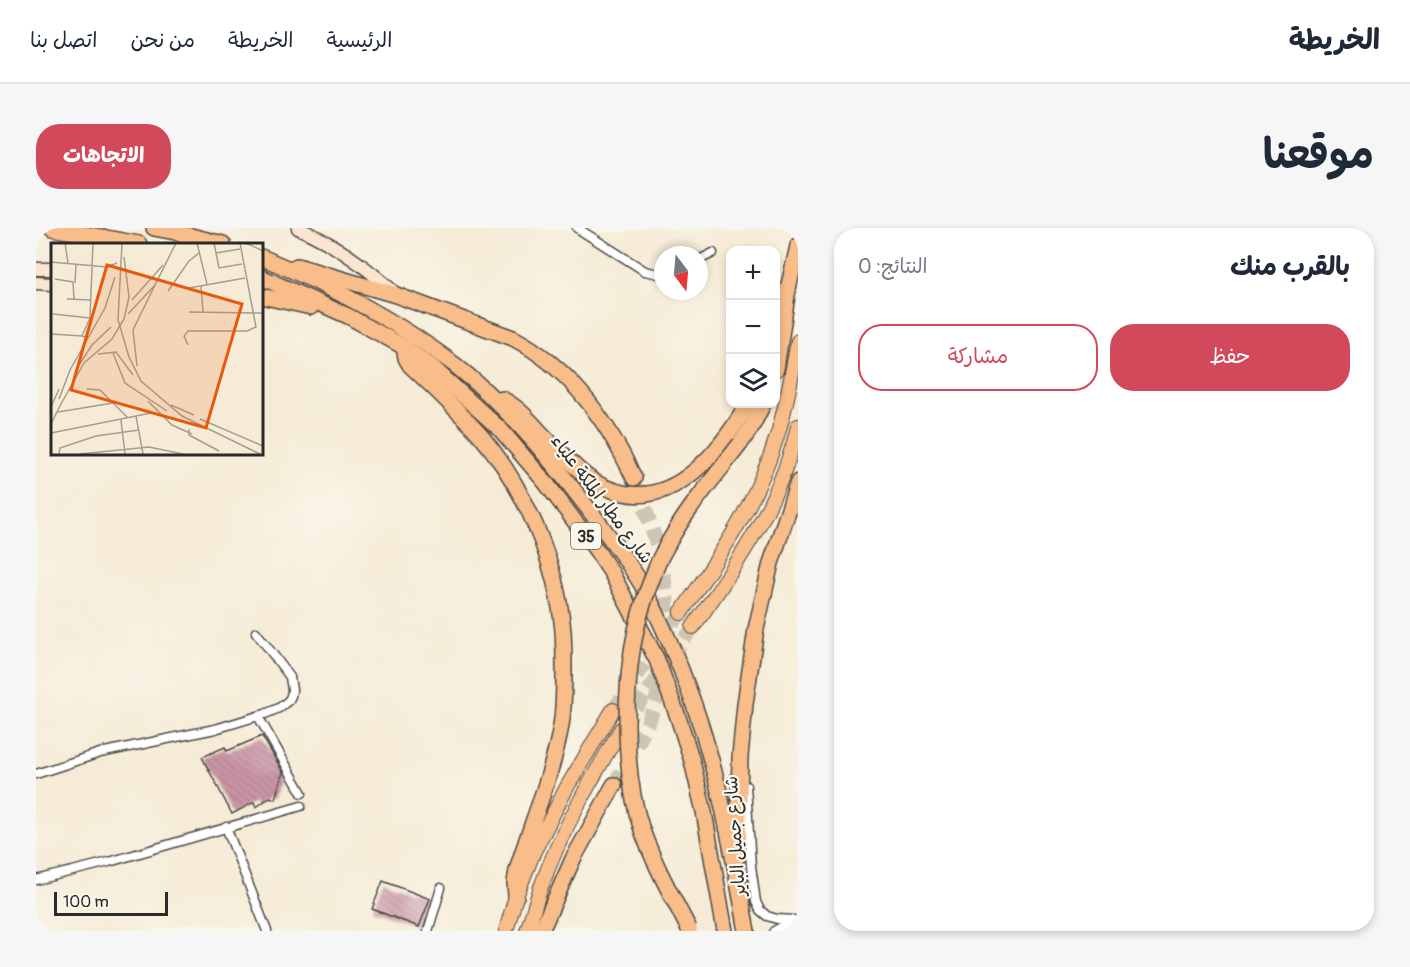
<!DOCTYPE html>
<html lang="ar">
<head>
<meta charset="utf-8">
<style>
	:root { --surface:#fff; --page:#f6f6f7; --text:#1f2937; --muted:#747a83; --line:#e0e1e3; --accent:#d1495b }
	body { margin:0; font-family:Pangolin,"Playpen Sans Arabic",sans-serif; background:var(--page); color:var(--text); direction:rtl }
	.controls { position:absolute; right:18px; top:18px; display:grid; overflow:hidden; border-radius:12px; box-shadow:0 3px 9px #0003 }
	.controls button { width:54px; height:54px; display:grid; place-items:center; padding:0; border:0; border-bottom:2px solid var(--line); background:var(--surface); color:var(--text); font:30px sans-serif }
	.compass { position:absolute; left:618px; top:18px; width:54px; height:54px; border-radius:50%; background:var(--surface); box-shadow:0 3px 9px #0003; rotate:164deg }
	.scale { position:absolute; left:18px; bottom:15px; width:114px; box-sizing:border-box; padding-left:6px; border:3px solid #2b2b2b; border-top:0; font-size:16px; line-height:21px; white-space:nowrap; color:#2b2b2b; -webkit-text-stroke:4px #fbf7ec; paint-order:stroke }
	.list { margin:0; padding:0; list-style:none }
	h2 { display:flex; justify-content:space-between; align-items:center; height:78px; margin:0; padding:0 24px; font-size:26px }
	h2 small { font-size:20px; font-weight:400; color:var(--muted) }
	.actions { display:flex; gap:12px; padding:18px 24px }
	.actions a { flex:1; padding:14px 0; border:2px solid var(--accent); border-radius:24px; text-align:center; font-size:21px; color:var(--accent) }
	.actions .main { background:var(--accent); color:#fff }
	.icon { flex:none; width:33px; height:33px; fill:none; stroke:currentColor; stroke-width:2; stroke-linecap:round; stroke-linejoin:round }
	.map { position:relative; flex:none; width:762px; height:703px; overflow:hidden; direction:ltr; border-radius:24px }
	header { display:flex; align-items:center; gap:36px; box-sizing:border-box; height:84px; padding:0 30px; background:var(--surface); border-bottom:2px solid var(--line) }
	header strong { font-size:28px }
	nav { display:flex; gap:33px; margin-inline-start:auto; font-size:21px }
	.intro { display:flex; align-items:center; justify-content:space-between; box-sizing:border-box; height:144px; padding:0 36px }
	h1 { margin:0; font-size:42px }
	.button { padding:15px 27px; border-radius:24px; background:var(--accent); color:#fff; font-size:21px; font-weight:700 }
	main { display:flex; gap:36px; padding:0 36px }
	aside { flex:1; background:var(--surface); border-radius:24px; box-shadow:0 3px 9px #0003 }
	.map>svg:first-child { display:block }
</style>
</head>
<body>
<header>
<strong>الخريطة</strong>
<nav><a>الرئيسية</a><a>الخريطة</a><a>من نحن</a><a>اتصل بنا</a></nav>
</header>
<div class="intro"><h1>موقعنا</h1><a class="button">الاتجاهات</a></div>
<main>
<aside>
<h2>بالقرب منك<small>النتائج: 0</small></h2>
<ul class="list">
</ul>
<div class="actions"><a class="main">حفظ</a><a>مشاركة</a></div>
</aside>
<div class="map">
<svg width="762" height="703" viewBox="0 0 762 703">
	<defs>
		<pattern id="building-back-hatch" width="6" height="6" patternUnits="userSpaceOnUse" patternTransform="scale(1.5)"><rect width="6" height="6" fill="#cb95a7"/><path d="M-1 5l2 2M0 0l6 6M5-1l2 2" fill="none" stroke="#a57a88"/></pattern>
	</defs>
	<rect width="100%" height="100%" fill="#fbf7ec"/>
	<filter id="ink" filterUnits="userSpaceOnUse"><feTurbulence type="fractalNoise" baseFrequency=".0167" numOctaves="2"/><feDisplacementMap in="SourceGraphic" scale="12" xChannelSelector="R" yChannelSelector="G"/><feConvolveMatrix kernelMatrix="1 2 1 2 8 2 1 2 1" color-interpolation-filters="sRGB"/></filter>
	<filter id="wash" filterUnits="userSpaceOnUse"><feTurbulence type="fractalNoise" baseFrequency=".008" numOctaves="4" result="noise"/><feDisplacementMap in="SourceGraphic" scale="24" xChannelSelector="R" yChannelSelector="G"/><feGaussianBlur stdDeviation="1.35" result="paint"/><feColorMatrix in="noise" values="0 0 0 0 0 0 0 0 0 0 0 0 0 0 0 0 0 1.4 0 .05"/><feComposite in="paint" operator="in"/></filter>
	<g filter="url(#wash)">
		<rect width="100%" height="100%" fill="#f5ebd6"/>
		<g id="blocks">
			<g fill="url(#building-back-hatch)">
				<polygon points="226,508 247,544 239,571 234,569 220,579 218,574 196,586 166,529 189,519 191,523"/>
				<polygon points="347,653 394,671 383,699 336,681"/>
			</g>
		</g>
	</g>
	<g filter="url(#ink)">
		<use href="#blocks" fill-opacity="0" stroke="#494845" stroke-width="1.5"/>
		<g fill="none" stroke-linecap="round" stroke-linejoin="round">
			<g stroke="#cdc5b4" stroke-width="14" stroke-dasharray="14 7" stroke-linecap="butt">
				<polyline points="577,482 645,385"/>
				<polyline points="588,497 657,399"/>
			</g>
			<path stroke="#cdc5b4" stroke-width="15" stroke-dasharray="15 8" stroke-linecap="butt" d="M578,557C590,536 603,515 613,492C632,446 636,386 626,338C620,308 608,279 598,250"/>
			<defs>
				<polyline id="lane" points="758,692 760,703"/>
				<g id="street">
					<polyline points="541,0 609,43 627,47"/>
					<polyline points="663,32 677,25"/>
					<polyline points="222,488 266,565"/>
					<polyline points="0,546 64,525 179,501 229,486 243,480 253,472 255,468 256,462 254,449 220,404"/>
					<polyline points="710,558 715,638 720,674 724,682 731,688 741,691 758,692"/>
					<polyline points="190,599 231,703"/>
					<polyline points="0,652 73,634 265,578"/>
					<polyline points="392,703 405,660"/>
					<polyline points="738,703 756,693"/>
				</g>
				<g id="secondary">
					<path d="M262,0C299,16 331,39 360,66"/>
					<polyline points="0,41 16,41"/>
					<polyline points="0,55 16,56"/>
				</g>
				<g id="primary">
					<path d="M645,385C683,329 722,273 741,208C751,177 756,145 762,113"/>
					<path d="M657,399C701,337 745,273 762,198"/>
					<polyline points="470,703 480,668 498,623 531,559 577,482"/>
					<path d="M491,703C496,688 500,673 505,659C525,603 555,552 585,501"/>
				</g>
				<g id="highway">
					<polyline points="16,0 103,16"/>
					<polyline points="118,0 139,4 187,16"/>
					<path d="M225,29C293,57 360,92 419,137C470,177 512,228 551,279C570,304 590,330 606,357C626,394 643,434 657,474C683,547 697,626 711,703"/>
					<path d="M261,38L360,67L477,110C533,139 572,194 598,250"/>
					<polyline points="225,49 312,88 368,119 396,139 465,202 510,255 561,323 575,344 621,432 642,489 656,533 668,584 689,703"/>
					<polyline points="225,68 275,79"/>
					<path d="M368,119L370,130L374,137C398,160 423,183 445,208C489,260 521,335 527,403C528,417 528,430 528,444C528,463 528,484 524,503C515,550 495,596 481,642L479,655L480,668"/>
					<polyline points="740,141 752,61 762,18"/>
					<path d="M466,171C482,179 492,191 504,204C519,219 534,235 550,248C561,257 573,262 587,265C643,277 687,218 712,176"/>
					<polyline points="704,216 716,198 727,176"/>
					<polyline points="702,628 704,529 709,476 720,401 735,335 762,254"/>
					<polyline points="505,703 537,631 578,557"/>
				</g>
			</defs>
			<use href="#lane" stroke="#494845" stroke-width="8"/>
			<use href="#street" stroke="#494845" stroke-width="11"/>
			<use href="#secondary" stroke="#494845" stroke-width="15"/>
			<use href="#primary" stroke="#494845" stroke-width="16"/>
			<use href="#highway" stroke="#494845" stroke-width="18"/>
			<use href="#lane" stroke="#fff" stroke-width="4.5"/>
			<use href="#street" stroke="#fff" stroke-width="8"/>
			<use href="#secondary" stroke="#fce5d0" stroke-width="12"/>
			<use href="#primary" stroke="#f8bd89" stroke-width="14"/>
			<use href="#highway" stroke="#f8bd89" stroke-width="15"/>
			<defs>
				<path id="highway-bridge" d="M653,701C636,668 618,636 606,602C594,567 591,531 591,494C591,442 597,397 617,348C620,340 623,331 628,323C648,284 678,250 704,216"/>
			</defs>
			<use href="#highway-bridge" stroke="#494845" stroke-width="18" stroke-linecap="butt"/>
			<use href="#highway-bridge" stroke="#f8bd89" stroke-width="15"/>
		</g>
	</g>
	<g text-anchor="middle" stroke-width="4.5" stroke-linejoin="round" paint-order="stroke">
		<rect fill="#fbf7ec" stroke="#696865" stroke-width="1.5" x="535" y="295" width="30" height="26" rx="4.5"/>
		<g font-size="16" font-weight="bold" fill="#2b2b2b">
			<text x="550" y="314">35</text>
		</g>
		<g font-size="18" fill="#2b2b2b" stroke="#fbf7ec">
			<text transform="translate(566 271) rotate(53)" y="6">شارع مطار الملكة علياء</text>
			<text transform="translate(699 608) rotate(-94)" y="6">شارع جميل الباير</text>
		</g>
	</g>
	<g transform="translate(15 15)">
		<rect width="212" height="212" fill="#f5ebd6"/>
		<path fill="none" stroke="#a49e92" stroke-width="1.5" d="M14,0L17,20M71,0L67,77L78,114L90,138L131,173L209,211M146,0L156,41M163,0L168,25L191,21M195,0L212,8M165,10L189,6M0,19L56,24L66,20M4,36L22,39L23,56M24,40L25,21M150,43L152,69M138,45L194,35M117,48L138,18L148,10M16,56L40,57M81,57L112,22M138,69L212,70M2,71L39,75M77,71L104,42L125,0M0,91L31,93M37,95L31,93L39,75L42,0M137,102L133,93L137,88H196L205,84L189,0M62,110L74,140L116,168M47,111L65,109L82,132M28,122L41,102L60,84M86,123L82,87L104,42M36,146L49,147L77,175M8,156L19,127L54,65L64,34M97,158L121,182L141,191M10,161L33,120L61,96L73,76L78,54L73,14M120,162L143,172M0,164L8,146M7,169L62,160M85,173L92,211M149,176L212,203M70,177L74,211M0,181L11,159M138,186V192L168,208M0,190L100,170M8,211L9,205L45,193L88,187M29,211L98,204L132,211"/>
		<path fill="#e8590c" fill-opacity="0.15" stroke="#e8590c" stroke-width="3" d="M56,22L191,61L155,185L20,147Z"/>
		<rect width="212" height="212" fill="none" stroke="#2b2b2b" stroke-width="3"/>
	</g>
</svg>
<div class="controls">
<button>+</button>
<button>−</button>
<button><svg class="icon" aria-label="layers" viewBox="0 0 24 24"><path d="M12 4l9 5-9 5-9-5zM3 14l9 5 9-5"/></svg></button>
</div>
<svg class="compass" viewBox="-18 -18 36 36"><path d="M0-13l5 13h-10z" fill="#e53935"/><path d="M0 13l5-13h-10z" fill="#747a83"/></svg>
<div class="scale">100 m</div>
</div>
</main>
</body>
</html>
